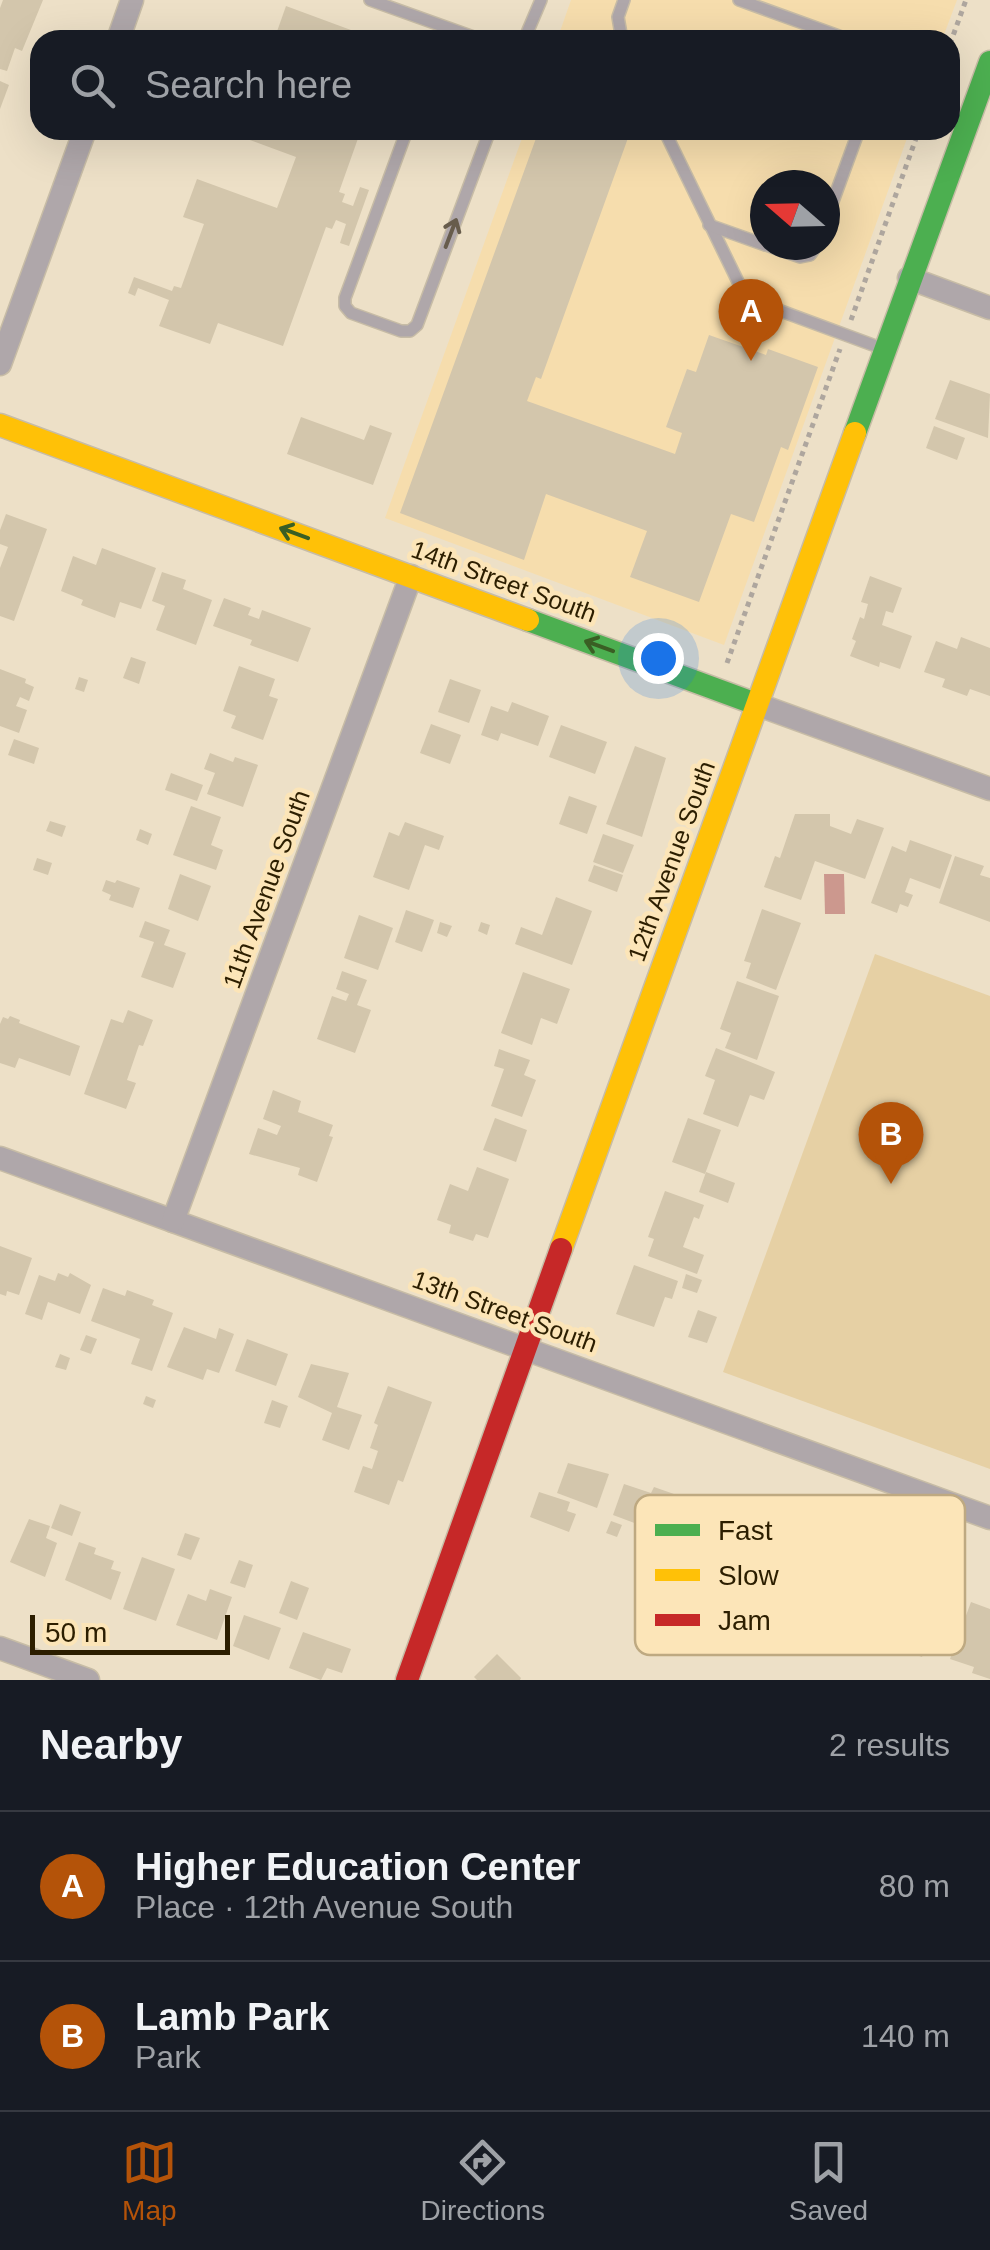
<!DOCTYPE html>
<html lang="en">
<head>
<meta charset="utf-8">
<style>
	:root { --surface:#171b24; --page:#242831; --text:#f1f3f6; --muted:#9ea1a6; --line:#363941; --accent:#b45309 }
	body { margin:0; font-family:Helvetica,sans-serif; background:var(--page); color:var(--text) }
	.compass { position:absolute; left:750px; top:170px; width:90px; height:90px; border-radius:50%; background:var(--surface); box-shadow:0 10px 40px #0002; rotate:290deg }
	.scale { position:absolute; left:30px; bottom:25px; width:200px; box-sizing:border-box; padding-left:10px; border:5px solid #2c1e00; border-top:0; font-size:28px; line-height:35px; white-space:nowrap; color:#2c1e00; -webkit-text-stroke:8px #fce5b8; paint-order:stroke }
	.you { position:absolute; left:658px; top:658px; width:35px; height:35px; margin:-25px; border:8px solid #fff; border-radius:50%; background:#1a73e8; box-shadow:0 0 0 15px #1a73e833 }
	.badge { display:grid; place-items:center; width:65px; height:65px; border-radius:50%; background:var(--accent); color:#fff; font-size:32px; font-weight:700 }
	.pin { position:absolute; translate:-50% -82px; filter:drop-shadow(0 2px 5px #0008) }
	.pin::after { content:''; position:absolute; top:52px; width:35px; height:30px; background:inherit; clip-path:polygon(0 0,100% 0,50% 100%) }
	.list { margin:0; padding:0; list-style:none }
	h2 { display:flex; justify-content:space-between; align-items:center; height:130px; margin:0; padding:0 40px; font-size:42px }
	h2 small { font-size:32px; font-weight:400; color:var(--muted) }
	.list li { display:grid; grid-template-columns:65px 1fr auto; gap:30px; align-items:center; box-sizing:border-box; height:150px; padding:0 40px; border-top:2px solid var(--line) }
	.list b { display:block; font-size:38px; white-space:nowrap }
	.list p { margin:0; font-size:32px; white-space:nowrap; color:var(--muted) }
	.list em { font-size:32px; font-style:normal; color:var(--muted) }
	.icon { flex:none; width:55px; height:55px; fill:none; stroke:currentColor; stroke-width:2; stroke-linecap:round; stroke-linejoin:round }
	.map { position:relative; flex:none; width:990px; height:1680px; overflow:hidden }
	.search { position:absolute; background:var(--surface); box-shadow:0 10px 40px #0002; left:30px; right:30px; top:30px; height:110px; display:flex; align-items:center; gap:25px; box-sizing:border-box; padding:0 35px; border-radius:30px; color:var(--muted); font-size:38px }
	.sheet { height:430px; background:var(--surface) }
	nav { display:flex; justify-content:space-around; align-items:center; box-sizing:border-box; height:140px; border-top:2px solid var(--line); background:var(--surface); font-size:28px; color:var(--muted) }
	nav a { display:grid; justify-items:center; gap:5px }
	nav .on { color:var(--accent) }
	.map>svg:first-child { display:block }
</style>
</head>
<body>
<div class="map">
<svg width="990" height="1680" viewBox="0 0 990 1680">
	<rect width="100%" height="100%" fill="#ede0c7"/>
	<g fill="#f6ddad" fill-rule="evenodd">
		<polygon points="571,0 957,0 942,40 557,40"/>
		<path d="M525,130H910L724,645L385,518ZM765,185H825V245H765Z"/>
	</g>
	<polygon fill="#e6d0a4" points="875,954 990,996 990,1469 723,1372"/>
	<polygon fill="#cc988e" points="824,874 844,874 845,914 825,914"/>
	<g fill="#d3c6ac">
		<polygon points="3,0 43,0 22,51 15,48 7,71 0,69 0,8"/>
		<polygon points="286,6 378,40 274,40"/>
		<polygon points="0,81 9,85 0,109"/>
		<polygon points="241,130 361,130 339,192 345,194 342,202 353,206 360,187 369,190 349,246 340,243 346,224 336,220 332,229 326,227 283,346 218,323 210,344 159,326 169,300 138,288 135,296 128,293 134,277 172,291 174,286 181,288 204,224 183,217 197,179 277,208 296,157 239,136"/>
		<polygon points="539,130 606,130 628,138 541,379 536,377 527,401 675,454 682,433 666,427 687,369 696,372 709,335 766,355 768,349 818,367 788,450 781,447 754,522 731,514 699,602 630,577 647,531 546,494 524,560 400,513"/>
		<polygon points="950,380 990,394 988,438 935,419"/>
		<polygon points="301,417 364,440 370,425 392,433 373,485 287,454"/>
		<polygon points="934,426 965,438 957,460 926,448"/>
		<polygon points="6,514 47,529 14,621 0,616 0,568 8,547 0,544 0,530"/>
		<polygon points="102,548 156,568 141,609 120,602 115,618 81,605 83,600 61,591 73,556 96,565"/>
		<polygon points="162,572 186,580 183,589 212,600 196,645 156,630 165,606 152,601"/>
		<polygon points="870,576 902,588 893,613 886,611 882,625 912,636 900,669 880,662 879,667 850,656 856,641 852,639 860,617 864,619 868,604 861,602"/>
		<polygon points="224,598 251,608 248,615 259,619 262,610 311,628 298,662 250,645 252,640 213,626"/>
		<polygon points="961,637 990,648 990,696 970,689 967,696 942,687 945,679 924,672 936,641 957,649"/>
		<polygon points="131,657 146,662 139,684 123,678"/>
		<polygon points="239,666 275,679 269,696 278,699 263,740 231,728 236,716 223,711"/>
		<polygon points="0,669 26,679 25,683 34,687 29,701 20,697 16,706 27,710 19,733 0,726"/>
		<polygon points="79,677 88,680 84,692 75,689"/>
		<polygon points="450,679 481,690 469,723 438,712"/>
		<polygon points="512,702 549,716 538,746 501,733 498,741 481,735 491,706 508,712"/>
		<polygon points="431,724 461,735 450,764 420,753"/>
		<polygon points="561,725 607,742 595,774 549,757"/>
		<polygon points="14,739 39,748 34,764 8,755"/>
		<polygon points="635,746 666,758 642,837 606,824"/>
		<polygon points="210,753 233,762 235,757 258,765 243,807 207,794 215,773 204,769"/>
		<polygon points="171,773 203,785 197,801 165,790"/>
		<polygon points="569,796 597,806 587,834 559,824"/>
		<polygon points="191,806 221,817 211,845 223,850 216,870 173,855"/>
		<polygon points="795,814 830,814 830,826 851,834 857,819 884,828 865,879 815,861 801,900 764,887 775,856 780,858"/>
		<polygon points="50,821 66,826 62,837 46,831"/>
		<polygon points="405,822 444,836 439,850 425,845 409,890 373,877 389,832 399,836"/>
		<polygon points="140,829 152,834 148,845 136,840"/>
		<polygon points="603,834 634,845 623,873 593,862"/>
		<polygon points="910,840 952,855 940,889 910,878 905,892 913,895 908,907 900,904 897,913 871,903 892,846 906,852"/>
		<polygon points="955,856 984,866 980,875 990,878 990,922 939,903"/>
		<polygon points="37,858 52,863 48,875 33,870"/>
		<polygon points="594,865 623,875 617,892 588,881"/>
		<polygon points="180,874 211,886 198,921 168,909"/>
		<polygon points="106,880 115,883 117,880 140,888 133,908 109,900 111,895 102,891"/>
		<polygon points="556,897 592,911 572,965 515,944 521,927 542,935"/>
		<polygon points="762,909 801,923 776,990 746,978 751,963 744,961"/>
		<polygon points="406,910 434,920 422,952 395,942"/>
		<polygon points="359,915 393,928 378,970 344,958"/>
		<polygon points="145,921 170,930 164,945 186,953 173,988 141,977 154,942 139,937"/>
		<polygon points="440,922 452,926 447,937 437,933"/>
		<polygon points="481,922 490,925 487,935 478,931"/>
		<polygon points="342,971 367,980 357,1005 371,1010 355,1053 317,1039 332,996 346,1001 349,994 336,989"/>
		<polygon points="523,972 570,989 557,1024 541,1018 532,1045 501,1033"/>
		<polygon points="737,981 779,996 757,1060 725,1048 731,1033 720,1029"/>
		<polygon points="128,1010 153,1020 143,1046 139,1045 127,1080 136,1083 126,1109 84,1094 111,1019 123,1023"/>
		<polygon points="10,1016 20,1020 19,1023 80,1046 70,1076 19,1058 15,1068 0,1063 0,1024 3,1017 8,1019"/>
		<polygon points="716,1048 775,1072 764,1100 750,1095 738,1127 703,1114 715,1080 705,1076"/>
		<polygon points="499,1049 530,1060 524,1075 536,1080 522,1117 491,1106 504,1069 494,1066"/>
		<polygon points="273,1090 301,1101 298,1112 333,1125 329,1136 333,1137 317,1182 298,1175 300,1168 249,1154 258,1128 277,1135 281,1126 263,1119"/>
		<polygon points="495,1118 527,1130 516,1162 483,1150"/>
		<polygon points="688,1118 721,1130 705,1174 672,1162"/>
		<polygon points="477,1167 509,1179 488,1238 476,1234 473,1241 449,1233 451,1225 437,1220 450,1184 468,1191"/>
		<polygon points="706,1172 735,1183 728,1203 699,1192"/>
		<polygon points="665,1191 704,1205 699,1219 694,1217 683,1247 704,1255 697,1274 648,1256 654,1239 648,1237"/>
		<polygon points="0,1246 32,1258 19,1295 7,1291 6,1296 0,1294"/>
		<polygon points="634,1265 678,1281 672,1299 665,1297 654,1327 616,1314"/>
		<polygon points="58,1273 68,1277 70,1273 91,1285 80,1314 48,1302 42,1320 25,1314 39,1275 55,1281"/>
		<polygon points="686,1274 702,1280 697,1293 682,1288"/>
		<polygon points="103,1288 125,1296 127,1290 154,1300 152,1305 173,1313 152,1371 131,1364 140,1339 91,1321"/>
		<polygon points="698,1310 717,1317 707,1343 688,1337"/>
		<polygon points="184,1327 216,1339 219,1328 234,1334 219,1373 207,1369 203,1380 167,1367"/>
		<polygon points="86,1335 97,1339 91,1354 80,1350"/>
		<polygon points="247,1339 288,1354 276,1386 235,1371"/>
		<polygon points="60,1354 70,1358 66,1370 55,1367"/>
		<polygon points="311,1364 349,1373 337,1407 362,1415 349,1450 322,1440 332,1413 298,1397"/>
		<polygon points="388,1386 432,1402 403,1482 398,1480 389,1505 354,1492 363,1466 372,1469 378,1451 370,1448 378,1425 374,1423"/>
		<polygon points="146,1396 156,1400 153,1408 143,1404"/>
		<polygon points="272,1400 288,1406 280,1428 264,1423"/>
		<polygon points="568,1463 609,1474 597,1508 557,1493"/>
		<polygon points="624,1484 651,1493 654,1487 694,1501 680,1540 613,1515"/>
		<polygon points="539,1492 570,1502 567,1511 576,1514 569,1532 530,1517"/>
		<polygon points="60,1504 81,1512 72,1536 51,1528"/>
		<polygon points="29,1519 50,1526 46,1538 57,1543 45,1577 10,1562"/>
		<polygon points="611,1521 622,1525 617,1537 606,1533"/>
		<polygon points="185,1533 200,1538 191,1560 177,1555"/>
		<polygon points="79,1542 96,1548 94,1554 114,1561 111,1569 121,1572 111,1600 65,1580"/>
		<polygon points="142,1557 175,1569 156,1621 123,1609"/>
		<polygon points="239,1560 253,1565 245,1588 230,1583"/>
		<polygon points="291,1581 309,1588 297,1620 279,1613"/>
		<polygon points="210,1589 232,1597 217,1640 176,1625 188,1594 206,1601"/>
		<polygon points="971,1602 990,1609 990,1679 972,1673 974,1667 950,1659"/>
		<polygon points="876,1605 933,1626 922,1657 864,1636"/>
		<polygon points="244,1615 281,1628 269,1660 233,1646"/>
		<polygon points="303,1632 351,1649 342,1673 327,1668 321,1680 289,1668"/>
		<polygon points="497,1654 521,1678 520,1680 477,1680 474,1677"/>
	</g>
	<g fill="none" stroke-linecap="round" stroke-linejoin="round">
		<defs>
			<g id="lane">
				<polyline points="370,0 482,40"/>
				<polyline points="739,0 850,40"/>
				<polyline points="524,40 541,0"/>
				<polyline points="622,40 618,17 624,0"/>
				<polyline points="407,130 345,298 345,306 351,313 401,331 410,331 417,325 490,130"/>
				<polyline points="664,130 744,294 751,300 881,348"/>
				<polyline points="825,223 859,130"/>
				<polyline points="709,225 765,245"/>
				<polyline points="766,245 800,257 810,255 817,245"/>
			</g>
			<g id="street">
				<polyline points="118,40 132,0"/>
				<polyline points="909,278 990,308"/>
				<polyline points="0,364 85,130"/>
				<polyline points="756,704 990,789"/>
				<polyline points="0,1158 990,1518"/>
				<polyline points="173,1221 411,576"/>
				<polyline points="0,1648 88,1680"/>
			</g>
			<g id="fast">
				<polyline points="855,433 990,62"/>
				<polyline points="528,620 756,704"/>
			</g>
			<g id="slow">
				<polyline points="0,425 528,620"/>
				<polyline points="561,1249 855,433"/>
			</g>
			<polyline id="jam" points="407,1680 561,1249"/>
		</defs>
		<use href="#lane" stroke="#c7bca6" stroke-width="14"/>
		<use href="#street" stroke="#c7bca6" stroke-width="25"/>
		<use href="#fast" stroke="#c7bca6" stroke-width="25"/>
		<use href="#slow" stroke="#c7bca6" stroke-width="25"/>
		<use href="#jam" stroke="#c7bca6" stroke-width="25"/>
		<g stroke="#aea69e" stroke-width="5" stroke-dasharray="5 5" stroke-linecap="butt">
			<polyline points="950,44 966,0"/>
			<polyline points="851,320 919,130"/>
			<polyline points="727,663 840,349"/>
		</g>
		<use href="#lane" stroke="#afa7aa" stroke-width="11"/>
		<use href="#street" stroke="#afa7aa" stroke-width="22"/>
		<use href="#fast" stroke="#4caf50" stroke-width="22"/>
		<use href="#slow" stroke="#ffc107" stroke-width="22"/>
		<use href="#jam" stroke="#c62828" stroke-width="22"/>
	</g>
	<defs><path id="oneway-shaft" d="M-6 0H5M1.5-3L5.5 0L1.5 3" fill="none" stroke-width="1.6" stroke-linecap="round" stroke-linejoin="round" transform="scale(2.5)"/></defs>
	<use stroke="#675c4c" href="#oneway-shaft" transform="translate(451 233) rotate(-69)"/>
	<g stroke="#3a5f24">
		<use href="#oneway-shaft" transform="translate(294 533) rotate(-160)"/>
		<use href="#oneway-shaft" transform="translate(599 646) rotate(-160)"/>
	</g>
	<g text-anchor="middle" stroke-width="9" stroke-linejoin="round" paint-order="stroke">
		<g font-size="25" fill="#2c1e00" stroke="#fce5b8">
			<text transform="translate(504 581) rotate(20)" y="9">14th Street South</text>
			<text transform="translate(671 861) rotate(-70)" y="9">12th Avenue South</text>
			<text transform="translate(266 889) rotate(-70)" y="9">11th Avenue South</text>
			<text transform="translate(505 1311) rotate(20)" y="9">13th Street South</text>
		</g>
	</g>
	<rect x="635" y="1495" width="330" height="160" rx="15" fill="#fce5b8" stroke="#bea981" stroke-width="2.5"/>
	<rect x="655" y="1524" width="45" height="12" fill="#4caf50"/>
	<rect x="655" y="1569" width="45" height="12" fill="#ffc107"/>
	<rect x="655" y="1614" width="45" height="12" fill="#c62828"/>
	<g font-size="28" fill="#2c1e00">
		<text x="718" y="1540">Fast</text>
		<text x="718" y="1585">Slow</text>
		<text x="718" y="1630">Jam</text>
	</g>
</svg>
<svg class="compass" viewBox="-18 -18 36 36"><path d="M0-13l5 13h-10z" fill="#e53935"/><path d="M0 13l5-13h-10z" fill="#9ea1a6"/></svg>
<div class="scale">50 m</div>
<div class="you"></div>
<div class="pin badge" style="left:751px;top:361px">A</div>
<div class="pin badge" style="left:891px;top:1184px">B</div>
<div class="search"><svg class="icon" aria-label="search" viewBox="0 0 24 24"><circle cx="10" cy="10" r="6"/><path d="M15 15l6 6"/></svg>Search here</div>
</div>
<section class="sheet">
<h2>Nearby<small>2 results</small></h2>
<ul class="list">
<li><span class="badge">A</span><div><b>Higher Education Center</b><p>Place · 12th Avenue South</p></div><em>80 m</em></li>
<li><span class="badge">B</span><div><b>Lamb Park</b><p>Park</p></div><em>140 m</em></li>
</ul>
</section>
<nav>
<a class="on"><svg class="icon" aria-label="map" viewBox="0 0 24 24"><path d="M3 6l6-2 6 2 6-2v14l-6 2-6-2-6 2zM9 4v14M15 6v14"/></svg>Map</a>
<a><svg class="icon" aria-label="directions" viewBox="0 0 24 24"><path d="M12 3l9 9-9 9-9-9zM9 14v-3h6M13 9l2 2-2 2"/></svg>Directions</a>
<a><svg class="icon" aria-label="saved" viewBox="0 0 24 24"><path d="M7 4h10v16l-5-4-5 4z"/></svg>Saved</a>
</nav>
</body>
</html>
